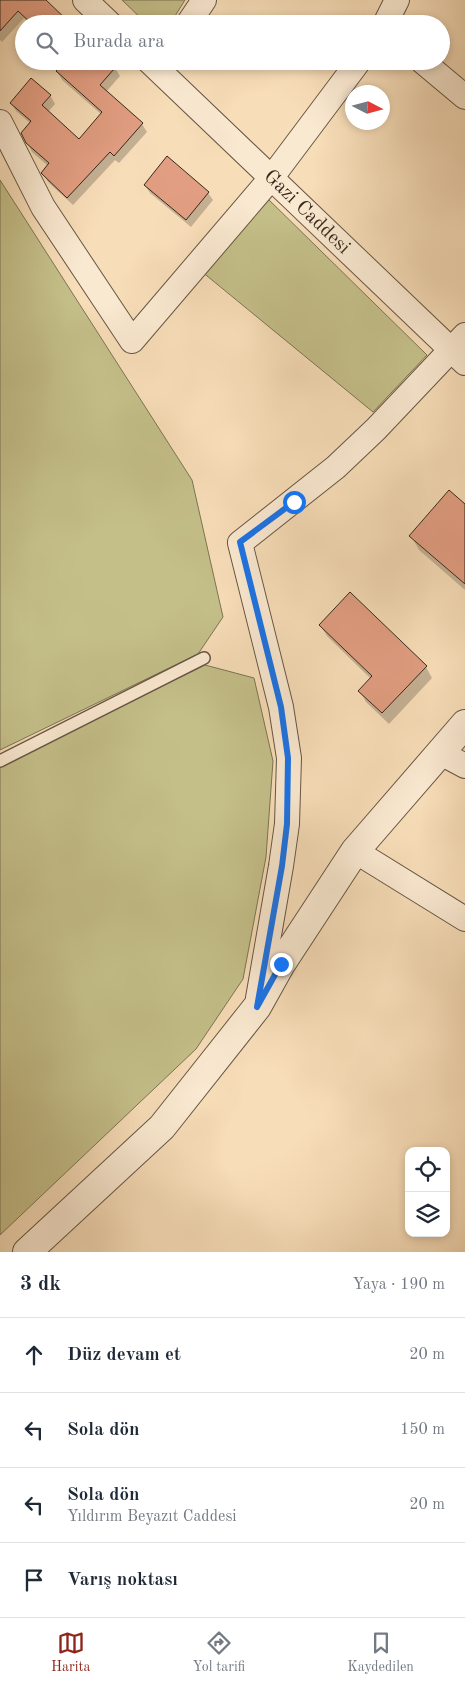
<!DOCTYPE html>
<html lang="tr">
<head>
<meta charset="utf-8">
<style>
	:root { --surface:#fff; --page:#f6f6f7; --text:#1f2937; --muted:#747a83; --line:#e0e1e3; --accent:#8f2418 }
	body { margin:0; font-family:"Old Standard TT",serif; background:var(--page); color:var(--text) }
	.controls { position:absolute; right:15px; bottom:15px; display:grid; overflow:hidden; border-radius:10px; box-shadow:0 2px 8px #0003 }
	.controls button { width:45px; height:45px; display:grid; place-items:center; padding:0; border:0; border-bottom:1px solid var(--line); background:var(--surface); color:var(--text); font:25px sans-serif }
	.compass { position:absolute; left:345px; top:85px; width:45px; height:45px; border-radius:50%; background:var(--surface); box-shadow:0 2px 8px #0003; rotate:96deg }
	.stop { position:absolute; width:15px; height:15px; margin:-11px; border:4px solid #1a73e8; border-radius:50%; background:#fff }
	.stop.end { background:#1a73e8; border-color:#fff; box-shadow:0 1px 5px #0008 }
	.list { margin:0; padding:0; list-style:none }
	h2 { display:flex; justify-content:space-between; align-items:center; height:65px; margin:0; padding:0 20px; font-size:21px }
	h2 small { font-size:16px; font-weight:400; color:var(--muted) }
	.list li { display:grid; grid-template-columns:32px 1fr auto; gap:15px; align-items:center; box-sizing:border-box; height:75px; padding:0 20px; border-top:1px solid var(--line) }
	.list b { display:block; font-size:19px; white-space:nowrap }
	.list p { margin:0; font-size:16px; white-space:nowrap; color:var(--muted) }
	.list em { font-size:16px; font-style:normal; color:var(--muted) }
	.icon { flex:none; width:28px; height:28px; fill:none; stroke:currentColor; stroke-width:2; stroke-linecap:round; stroke-linejoin:round }
	.map { position:relative; flex:none; width:465px; height:1252px; overflow:hidden }
	.search { position:absolute; background:var(--surface); box-shadow:0 2px 8px #0003; left:15px; right:15px; top:15px; height:55px; display:flex; align-items:center; gap:12px; box-sizing:border-box; padding:0 18px; border-radius:28px; color:var(--muted); font-size:19px }
	.sheet { height:365px; background:var(--surface) }
	nav { display:flex; justify-content:space-around; align-items:center; box-sizing:border-box; height:70px; border-top:1px solid var(--line); background:var(--surface); font-size:14px; color:var(--muted) }
	nav a { display:grid; justify-items:center; gap:2px }
	nav .on { color:var(--accent) }
	.map>svg:first-child { display:block }
</style>
</head>
<body>
<div class="map">
<svg width="465" height="1252" viewBox="0 0 465 1252">
	<rect width="100%" height="100%" fill="#f7ddb8"/>
	<filter id="stains"><feTurbulence type="fractalNoise" baseFrequency=".004" numOctaves="4"/><feColorMatrix values="0 0 0 0 .2 0 0 0 0 .09 0 0 0 0 .02 0 0 0 .5 -.17"/></filter>
	<radialGradient id="worn" r=".72"><stop offset=".6" stop-color="#630" stop-opacity="0"/><stop offset="1" stop-color="#630" stop-opacity=".3"/></radialGradient>
	<g fill="#c4bf89" stroke="#7c7454">
		<polygon points="122,0 185,0 170,24 147,24"/>
		<polygon points="0,180 192,480 223,617 198,654 0,750"/>
		<polygon points="266,197 427,355 373,412 201,271"/>
		<polygon points="205,665 254,678 273,761 266,857 243,979 196,1049 0,1235 0,766"/>
	</g>
	<g fill="#0003">
		<polygon points="0,0 40,0 68,24 30,24 24,18 2,42 0,40"/>
		<polygon points="115,68 120,76 106,92 142,124 147,132 119,163 115,160 73,205 48,182 43,173 48,166 32,152 27,142 31,124 16,111 11,103 50,95 55,104 48,112 79,141 102,115 62,80 57,71"/>
		<polygon points="145,185 208,193 213,200 191,227 150,193"/>
		<polygon points="465,505 465,590 419,550 411,536"/>
		<polygon points="350,594 426,667 432,678 389,724 366,702 360,691 371,679 327,636 320,625"/>
	</g>
	<g fill="#e29e82" stroke="#35291e">
		<polygon points="0,0 46,0 71,24 32,24 18,11 0,31"/>
		<polygon points="65,61 121,61 100,85 143,123 114,156 110,152 67,198 41,173 49,163 26,143 21,133 31,121 10,103 31,78 51,95 42,105 79,139 102,112 56,71"/>
		<polygon points="167,156 209,192 186,220 144,185"/>
		<polygon points="449,490 465,504 465,584 409,536"/>
		<polygon points="350,592 427,666 382,713 358,691 372,676 319,625"/>
	</g>
	<g fill="none" stroke-linecap="round" stroke-linejoin="round">
		<defs>
			<polyline id="service" points="0,761 204,658"/>
			<g id="minor">
				<polyline points="85,0 110,24"/>
				<polyline points="188,24 204,0"/>
				<polyline points="385,24 397,0"/>
				<polyline points="149,61 465,363"/>
				<polyline points="422,61 465,97"/>
				<polyline points="0,122 43,207 132,341 272,177 359,61"/>
				<polyline points="439,752 465,766"/>
				<polyline points="355,851 465,919"/>
				<polyline points="258,998 281,866 287,824 289,758 281,707 240,543 336,467 376,429 465,335"/>
			</g>
			<polyline id="tertiary" points="27,1252 162,1127 257,1007 281,964 355,851 465,724"/>
		</defs>
		<use href="#service" stroke="#665644" stroke-width="14"/>
		<use href="#minor" stroke="#665644" stroke-width="26"/>
		<use href="#tertiary" stroke="#665644" stroke-width="30"/>
		<use href="#service" stroke="#fae9d1" stroke-width="11"/>
		<use href="#minor" stroke="#fae9d1" stroke-width="24"/>
		<use href="#tertiary" stroke="#fae9d1" stroke-width="28"/>
	</g>
	<g fill="none" stroke-linecap="round" stroke-linejoin="round">
		<polyline stroke="#1a73e8" stroke-width="6" points="281,964 257,1007 282,866 287,824 288,758 281,707 240,542 294,502"/>
	</g>
	<g text-anchor="middle" stroke-width="4.5" stroke-linejoin="round" paint-order="stroke">
		<g font-size="20" fill="#35291e" stroke="#fae9d1">
			<text transform="translate(308 211) rotate(44)" y="7">Gazi Caddesi</text>
		</g>
	</g>
	<rect width="100%" height="100%" filter="url(#stains)"/>
	<rect width="100%" height="100%" fill="url(#worn)"/>
</svg>
<div class="controls">
<button><svg class="icon" aria-label="locate" viewBox="0 0 24 24"><circle cx="12" cy="12" r="6"/><path d="M12 2v4M12 18v4M2 12h4M18 12h4"/></svg></button>
<button><svg class="icon" aria-label="layers" viewBox="0 0 24 24"><path d="M12 4l9 5-9 5-9-5zM3 14l9 5 9-5"/></svg></button>
</div>
<svg class="compass" viewBox="-18 -18 36 36"><path d="M0-13l5 13h-10z" fill="#e53935"/><path d="M0 13l5-13h-10z" fill="#747a83"/></svg>
<div class="stop" style="left:294px;top:502px"></div>
<div class="stop end" style="left:281px;top:964px"></div>
<div class="search"><svg class="icon" aria-label="search" viewBox="0 0 24 24"><circle cx="10" cy="10" r="6"/><path d="M15 15l6 6"/></svg>Burada ara</div>
</div>
<section class="sheet">
<h2>3 dk<small>Yaya · 190 m</small></h2>
<ul class="list">
<li><svg class="icon" aria-label="ahead" viewBox="0 0 24 24"><path d="M12 20V5M6 11l6-6 6 6"/></svg><div><b>Düz devam et</b></div><em>20 m</em></li>
<li><svg class="icon" aria-label="left" viewBox="0 0 24 24"><path d="M17 20v-9H6M10 6l-5 5 5 5"/></svg><div><b>Sola dön</b></div><em>150 m</em></li>
<li><svg class="icon" aria-label="left" viewBox="0 0 24 24"><path d="M17 20v-9H6M10 6l-5 5 5 5"/></svg><div><b>Sola dön</b><p>Yıldırım Beyazıt Caddesi</p></div><em>20 m</em></li>
<li><svg class="icon" aria-label="arrive" viewBox="0 0 24 24"><path d="M6 21V4h12l-3 4 3 4H6"/></svg><div><b>Varış noktası</b></div></li>
</ul>
</section>
<nav>
<a class="on"><svg class="icon" aria-label="map" viewBox="0 0 24 24"><path d="M3 6l6-2 6 2 6-2v14l-6 2-6-2-6 2zM9 4v14M15 6v14"/></svg>Harita</a>
<a><svg class="icon" aria-label="directions" viewBox="0 0 24 24"><path d="M12 3l9 9-9 9-9-9zM9 14v-3h6M13 9l2 2-2 2"/></svg>Yol tarifi</a>
<a><svg class="icon" aria-label="saved" viewBox="0 0 24 24"><path d="M7 4h10v16l-5-4-5 4z"/></svg>Kaydedilen</a>
</nav>
</body>
</html>
